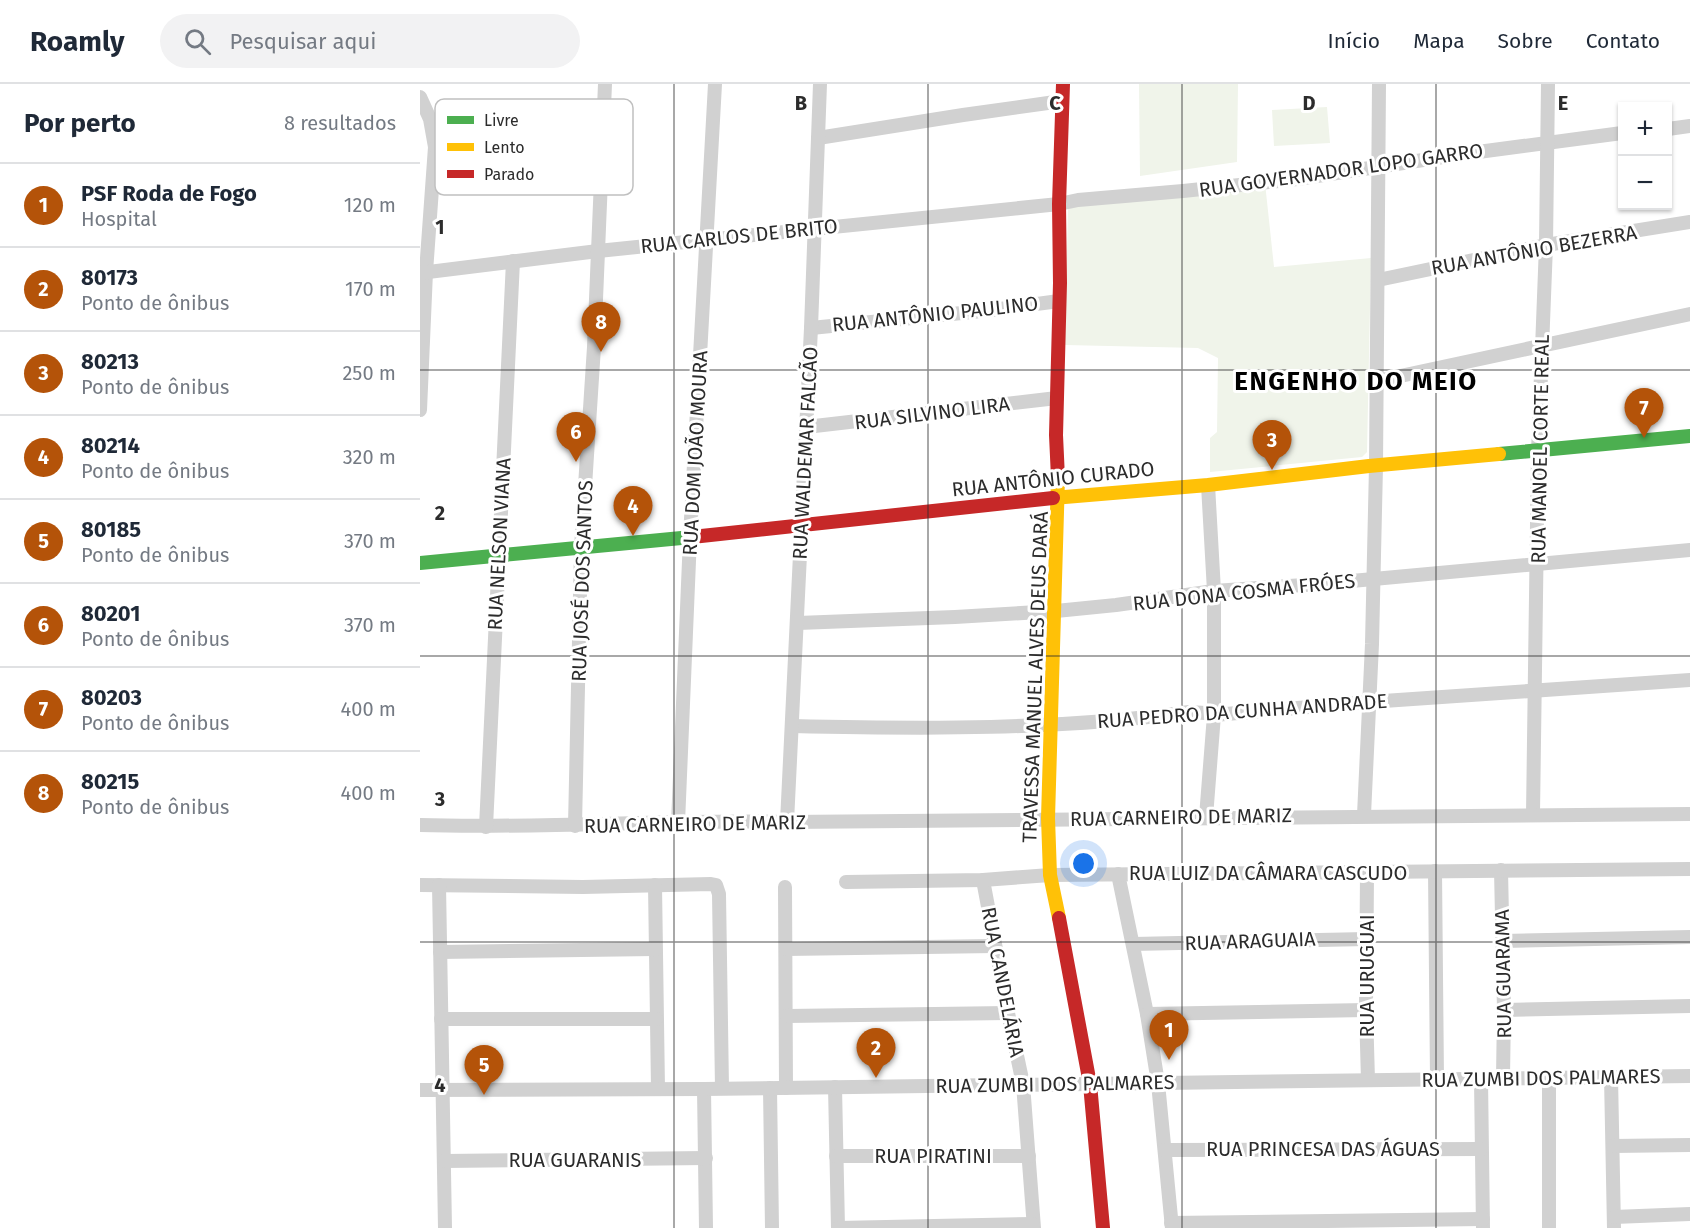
<!DOCTYPE html>
<html lang="pt">
<head>
<meta charset="utf-8">
<style>
	:root { --surface:#fff; --page:#f2f2f3; --text:#1f2937; --muted:#747a83; --line:#e0e1e3; --accent:#b45309 }
	body { margin:0; font-family:"Fira Sans",sans-serif; background:var(--page); color:var(--text) }
	.controls { position:absolute; right:18px; top:18px; display:grid; overflow:hidden; border-radius:0px; box-shadow:0 2px 4px #0004 }
	.controls button { width:54px; height:54px; display:grid; place-items:center; padding:0; border:0; border-bottom:2px solid var(--line); background:var(--surface); color:var(--text); font:30px sans-serif }
	.you { position:absolute; left:664px; top:780px; width:21px; height:21px; margin:-15px; border:4px solid #fff; border-radius:50%; background:#1a73e8; box-shadow:0 0 0 9px #1a73e833 }
	.badge { display:grid; place-items:center; width:39px; height:39px; border-radius:50%; background:var(--accent); color:#fff; font-size:20px; font-weight:700 }
	.pin { position:absolute; translate:-50% -50px; filter:drop-shadow(0 2px 3px #0008) }
	.pin::after { content:''; position:absolute; top:32px; width:21px; height:18px; background:inherit; clip-path:polygon(0 0,100% 0,50% 100%) }
	.list { margin:0; padding:0; list-style:none }
	h2 { display:flex; justify-content:space-between; align-items:center; height:78px; margin:0; padding:0 24px; font-size:26px }
	h2 small { font-size:20px; font-weight:400; color:var(--muted) }
	.list li { display:grid; grid-template-columns:39px 1fr auto; gap:18px; align-items:center; box-sizing:border-box; height:84px; padding:0 24px; border-top:2px solid var(--line) }
	.list b { display:block; font-size:22px; white-space:nowrap }
	.list p { margin:0; font-size:20px; white-space:nowrap; color:var(--muted) }
	.list em { font-size:20px; font-style:normal; color:var(--muted) }
	.icon { flex:none; width:33px; height:33px; fill:none; stroke:currentColor; stroke-width:2; stroke-linecap:round; stroke-linejoin:round }
	.map { position:relative; flex:none; width:1270px; height:1144px; overflow:hidden }
	header { display:flex; align-items:center; gap:36px; box-sizing:border-box; height:84px; padding:0 30px; background:var(--surface); border-bottom:2px solid var(--line) }
	header strong { font-size:28px }
	nav { display:flex; gap:33px; margin-inline-start:auto; font-size:21px }
	.search { width:420px; height:54px; background:var(--page); display:flex; align-items:center; gap:15px; box-sizing:border-box; padding:0 21px; border-radius:33px; color:var(--muted); font-size:22px }
	main { display:flex }
	aside { flex:1; background:var(--surface) }
	.map>svg:first-child { display:block }
</style>
</head>
<body>
<header>
<strong>Roamly</strong>
<div class="search"><svg class="icon" aria-label="search" viewBox="0 0 24 24"><circle cx="10" cy="10" r="6"/><path d="M15 15l6 6"/></svg>Pesquisar aqui</div>
<nav><a>Início</a><a>Mapa</a><a>Sobre</a><a>Contato</a></nav>
</header>
<main>
<aside>
<h2>Por perto<small>8 resultados</small></h2>
<ul class="list">
<li><span class="badge">1</span><div><b>PSF Roda de Fogo</b><p>Hospital</p></div><em>120 m</em></li>
<li><span class="badge">2</span><div><b>80173</b><p>Ponto de ônibus</p></div><em>170 m</em></li>
<li><span class="badge">3</span><div><b>80213</b><p>Ponto de ônibus</p></div><em>250 m</em></li>
<li><span class="badge">4</span><div><b>80214</b><p>Ponto de ônibus</p></div><em>320 m</em></li>
<li><span class="badge">5</span><div><b>80185</b><p>Ponto de ônibus</p></div><em>370 m</em></li>
<li><span class="badge">6</span><div><b>80201</b><p>Ponto de ônibus</p></div><em>370 m</em></li>
<li><span class="badge">7</span><div><b>80203</b><p>Ponto de ônibus</p></div><em>400 m</em></li>
<li><span class="badge">8</span><div><b>80215</b><p>Ponto de ônibus</p></div><em>400 m</em></li>
</ul>
</aside>
<div class="map">
<svg width="1270" height="1144" viewBox="0 0 1270 1144">
	<rect width="100%" height="100%" fill="#fff"/>
	<g fill="#f0f4ea">
		<polygon points="719,0 818,0 817,78 720,92"/>
		<polygon points="907,23 910,59 854,62 852,26"/>
		<polygon points="845,99 854,183 951,174 947,368 942,373 790,388 790,354 797,348 798,274 778,264 645,261 648,124 650,122"/>
	</g>
	<g fill="none" stroke-linecap="round" stroke-linejoin="round">
		<g stroke="#d1d1d1" stroke-width="14">
			<polyline points="0,13 10,35 15,63 6,188 0,326"/>
			<polyline points="1248,45 1270,42"/>
			<polyline points="398,54 543,31 642,17"/>
			<polyline points="15,63 183,44"/>
			<polyline points="0,189 178,167 639,120 658,116 763,107 877,95 1043,70 1202,49"/>
			<polyline points="958,196 1126,161 1270,138"/>
			<polyline points="391,244 572,226 639,217"/>
			<polyline points="957,297 1270,230"/>
			<polyline points="386,343 637,314"/>
			<polyline points="378,539 535,533 636,527 696,521 794,507 899,500 1270,466"/>
			<path d="M373,642C504,645 638,646 769,628L785,629L794,631L949,618L1270,596"/>
			<polyline points="1113,730 1118,368 1126,161 1128,0"/>
			<polyline points="944,731 952,560 956,382 959,0"/>
			<polyline points="786,733 794,631 794,507 788,401"/>
			<polyline points="367,738 391,244 400,0"/>
			<polyline points="258,739 270,453 295,0"/>
			<path d="M0,741C122,745 245,735 367,738L1270,730"/>
			<polyline points="155,742 161,464 174,263 185,0"/>
			<polyline points="66,743 93,177"/>
			<polyline points="1081,786 1084,926 1083,994"/>
			<polyline points="1015,787 1017,995"/>
			<polyline points="947,789 946,926 948,996"/>
			<polyline points="698,790 727,930 738,999 752,1144"/>
			<polyline points="563,796 588,929 603,1000 614,1144"/>
			<polyline points="426,798 563,796 630,791 1270,785"/>
			<polyline points="0,801 163,803 291,800 296,801 299,810 302,1004"/>
			<polyline points="19,801 25,1144"/>
			<polyline points="235,801 238,1005"/>
			<polyline points="365,803 366,1004"/>
			<polyline points="1083,857 1270,853"/>
			<polyline points="713,860 947,855"/>
			<polyline points="366,865 575,862"/>
			<polyline points="20,868 235,865"/>
			<polyline points="1084,926 1270,922"/>
			<polyline points="727,930 946,926"/>
			<polyline points="367,932 588,929"/>
			<polyline points="21,935 236,935"/>
			<polyline points="1191,993 1194,1144"/>
			<polyline points="1061,995 1063,1144"/>
			<polyline points="415,1003 418,1144"/>
			<polyline points="350,1004 352,1144"/>
			<polyline points="284,1005 286,1144"/>
			<polyline points="0,1006 284,1005 1270,992"/>
			<polyline points="1193,1062 1270,1061"/>
			<polyline points="745,1066 1061,1065"/>
			<polyline points="416,1072 609,1072"/>
			<polyline points="25,1077 286,1074"/>
			<polyline points="1194,1133 1270,1130"/>
			<polyline points="751,1139 1063,1135"/>
			<polyline points="418,1144 613,1140"/>
			<polyline points="1129,1144 1129,994"/>
		</g>
		<g stroke="#4caf50" stroke-width="14">
			<polyline points="1079,370 1270,352"/>
			<polyline points="0,479 272,453"/>
		</g>
		<g stroke="#ffc107" stroke-width="14">
			<polyline points="638,394 628,734 630,791 639,834"/>
			<polyline points="633,414 788,401 949,382 1079,370"/>
		</g>
		<g stroke="#c62828" stroke-width="14">
			<polyline points="638,394 636,351 640,199 639,120 643,0"/>
			<polyline points="272,453 633,414"/>
			<polyline points="639,834 670,1000 683,1144"/>
		</g>
	</g>
	<path fill="none" stroke="#2c2c2c" stroke-width="1.5" stroke-opacity="0.55" d="M254,0V1144M508,0V1144M762,0V1144M1016,0V1144M0,286H1270M0,572H1270M0,858H1270"/>
	<g text-anchor="middle" stroke-width="6" stroke-linejoin="round" paint-order="stroke">
		<g font-size="20" fill="#2c2c2c" stroke="#fff">
			<text transform="translate(921 86) rotate(-8)" y="7">RUA GOVERNADOR LOPO GARRO</text>
			<text transform="translate(319 152) rotate(-6)" y="7">RUA CARLOS DE BRITO</text>
			<text transform="translate(1114 166) rotate(-10)" y="7">RUA ANTÔNIO BEZERRA</text>
			<text transform="translate(515 230) rotate(-6)" y="7">RUA ANTÔNIO PAULINO</text>
			<text transform="translate(512 329) rotate(-7)" y="7">RUA SILVINO LIRA</text>
			<text transform="translate(1120 365) rotate(-89)" y="7">RUA MANOEL CORTE REAL</text>
			<text transform="translate(275 369) rotate(-87)" y="7">RUA DOM JOÃO MOURA</text>
			<text transform="translate(385 369) rotate(-87)" y="7">RUA WALDEMAR FALCÃO</text>
			<text transform="translate(633 395) rotate(-6)" y="7">RUA ANTÔNIO CURADO</text>
			<text transform="translate(79 460) rotate(-87)" y="7">RUA NELSON VIANA</text>
			<text transform="translate(162 497) rotate(-88)" y="7">RUA JOSÉ DOS SANTOS</text>
			<text transform="translate(824 508) rotate(-6)" y="7">RUA DONA COSMA FRÓES</text>
			<text transform="translate(615 593) rotate(-88)" y="7">TRAVESSA MANUEL ALVES DEUS DARÁ</text>
			<text transform="translate(822 627) rotate(-4)" y="7">RUA PEDRO DA CUNHA ANDRADE</text>
			<text transform="translate(761 733) rotate(-1)" y="7">RUA CARNEIRO DE MARIZ</text>
			<text transform="translate(275 740) rotate(-1)" y="7">RUA CARNEIRO DE MARIZ</text>
			<text x="848" y="796">RUA LUIZ DA CÂMARA CASCUDO</text>
			<text transform="translate(830 857) rotate(-2)" y="7">RUA ARAGUAIA</text>
			<text transform="translate(1083 890) rotate(-91)" y="7">RUA GUARAMA</text>
			<text transform="translate(947 892) rotate(-90)" y="7">RUA URUGUAI</text>
			<text transform="translate(583 898) rotate(79)" y="7">RUA CANDELÁRIA</text>
			<text transform="translate(1121 994) rotate(-1)" y="7">RUA ZUMBI DOS PALMARES</text>
			<text transform="translate(635 1000) rotate(-1)" y="7">RUA ZUMBI DOS PALMARES</text>
			<text x="903" y="1072">RUA PRINCESA DAS ÁGUAS</text>
			<text x="513" y="1079">RUA PIRATINI</text>
			<text x="155" y="1083">RUA GUARANIS</text>
		</g>
		<g font-size="26" font-weight="bold" letter-spacing="1.5" fill="#000" stroke="#fff">
			<text x="936" y="306">ENGENHO DO MEIO</text>
		</g>
	</g>
	<rect x="15" y="15" width="198" height="96" rx="9" fill="#fff" stroke="#c0c0c0" stroke-width="1.5"/>
	<rect x="27" y="32" width="27" height="8" fill="#4caf50"/>
	<rect x="27" y="59" width="27" height="8" fill="#ffc107"/>
	<rect x="27" y="86" width="27" height="8" fill="#c62828"/>
	<g font-size="16" fill="#2c2c2c">
		<text x="64" y="42">Livre</text>
		<text x="64" y="69">Lento</text>
		<text x="64" y="96">Parado</text>
	</g>
	<g font-size="20" text-anchor="middle" font-weight="bold" fill="#2c2c2c" stroke="#fff" stroke-width="6" stroke-linejoin="round" paint-order="stroke">
		<text x="381" y="26">B</text>
		<text x="635" y="26">C</text>
		<text x="889" y="26">D</text>
		<text x="1143" y="26">E</text>
		<text x="20" y="150">1</text>
		<text x="20" y="436">2</text>
		<text x="20" y="722">3</text>
		<text x="20" y="1008">4</text>
	</g>
</svg>
<div class="controls">
<button>+</button>
<button>−</button>
</div>
<div class="you"></div>
<div class="pin badge" style="left:749px;top:976px">1</div>
<div class="pin badge" style="left:456px;top:994px">2</div>
<div class="pin badge" style="left:852px;top:386px">3</div>
<div class="pin badge" style="left:213px;top:452px">4</div>
<div class="pin badge" style="left:64px;top:1011px">5</div>
<div class="pin badge" style="left:156px;top:378px">6</div>
<div class="pin badge" style="left:1224px;top:354px">7</div>
<div class="pin badge" style="left:181px;top:268px">8</div>
</div>
</main>
</body>
</html>
